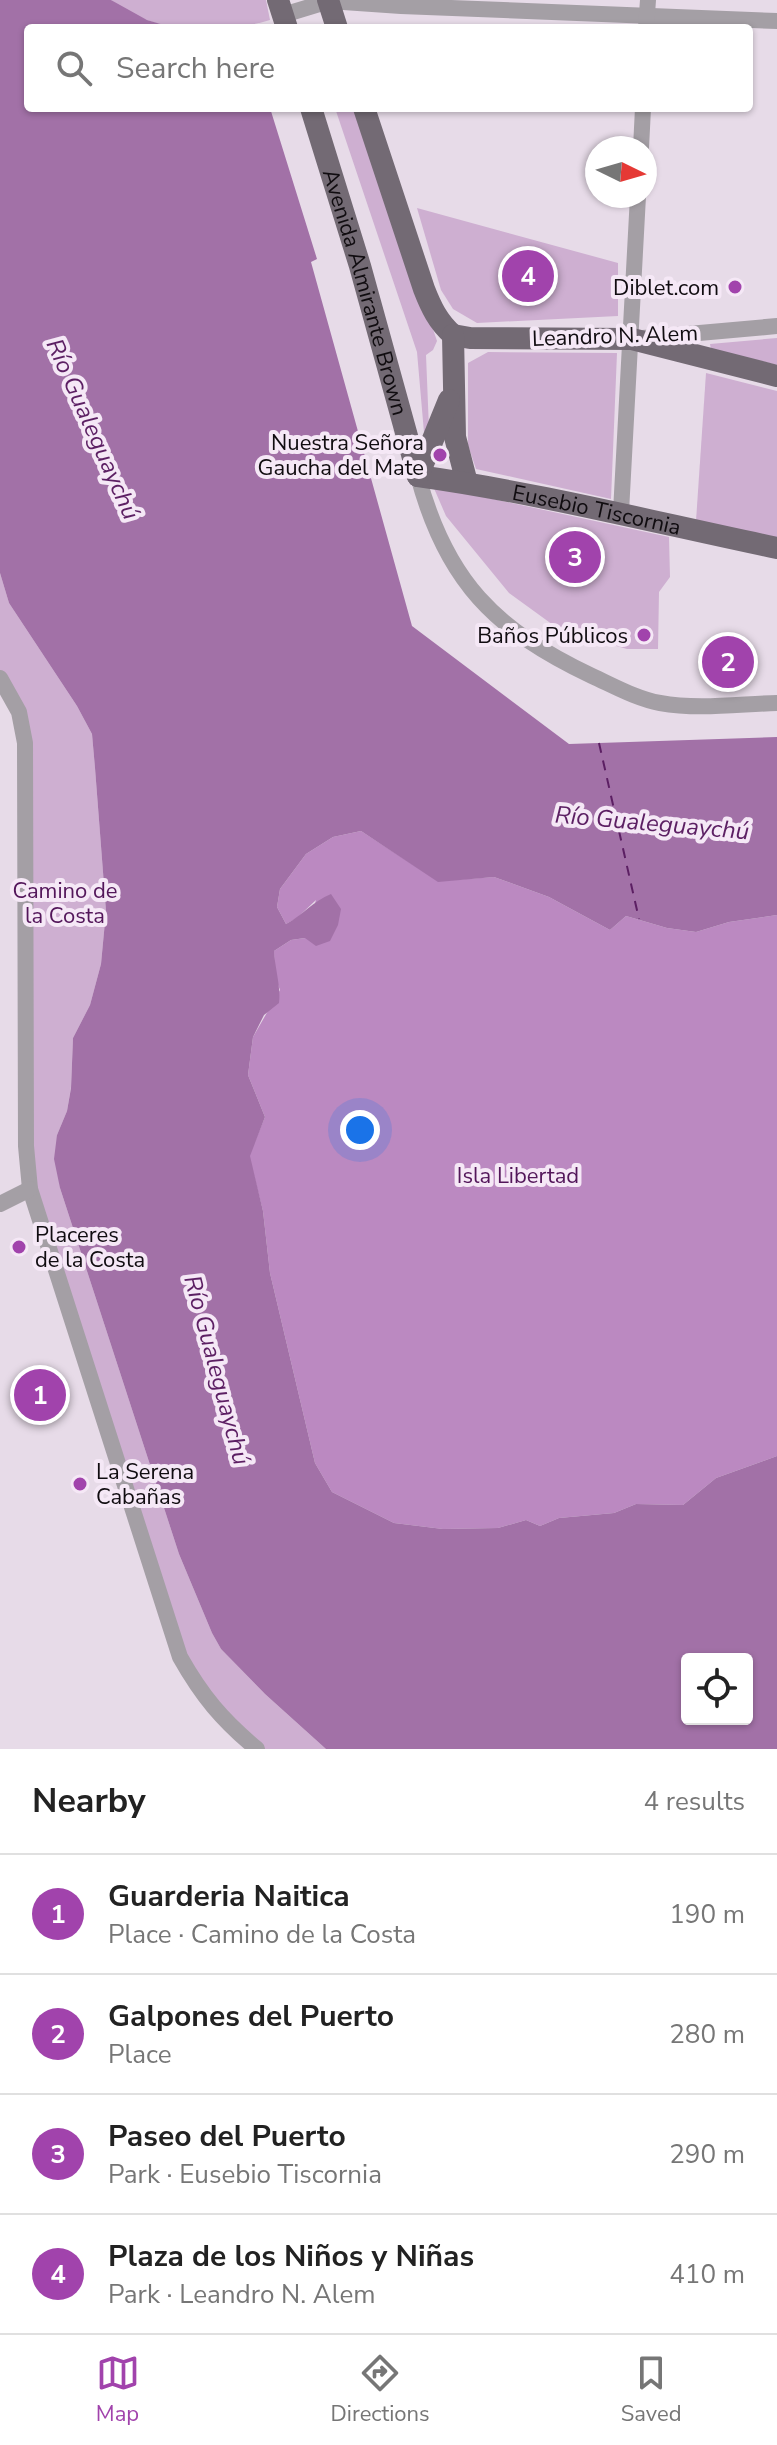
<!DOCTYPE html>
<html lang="en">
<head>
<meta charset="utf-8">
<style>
	:root { --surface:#fff; --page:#f6f6f6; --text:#222; --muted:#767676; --line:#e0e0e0; --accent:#a143ac }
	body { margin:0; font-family:"Nunito Sans",sans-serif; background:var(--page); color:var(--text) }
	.controls { position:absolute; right:24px; bottom:24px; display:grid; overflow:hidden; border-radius:8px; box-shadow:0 2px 6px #0004 }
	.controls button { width:72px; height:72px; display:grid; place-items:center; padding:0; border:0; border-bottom:2px solid var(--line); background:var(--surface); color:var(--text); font:40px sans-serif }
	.compass { position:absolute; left:585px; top:136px; width:72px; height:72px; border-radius:50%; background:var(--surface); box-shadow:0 2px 6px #0004; rotate:95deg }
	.you { position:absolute; left:360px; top:1130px; width:28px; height:28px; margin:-20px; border:6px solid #fff; border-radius:50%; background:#1a73e8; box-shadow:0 0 0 12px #1a73e833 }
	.badge { display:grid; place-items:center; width:52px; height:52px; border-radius:50%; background:var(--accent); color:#fff; font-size:26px; font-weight:700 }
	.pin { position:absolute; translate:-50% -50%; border:4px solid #fff; box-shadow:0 2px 8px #0006 }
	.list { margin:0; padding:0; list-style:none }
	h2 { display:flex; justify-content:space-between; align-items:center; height:104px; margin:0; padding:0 32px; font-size:34px }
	h2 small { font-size:26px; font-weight:400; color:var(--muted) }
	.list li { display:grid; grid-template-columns:52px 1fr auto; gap:24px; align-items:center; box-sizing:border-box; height:120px; padding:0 32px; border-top:2px solid var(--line) }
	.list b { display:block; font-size:30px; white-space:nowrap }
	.list p { margin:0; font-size:26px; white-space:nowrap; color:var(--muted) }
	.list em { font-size:26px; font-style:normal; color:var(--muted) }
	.icon { flex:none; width:44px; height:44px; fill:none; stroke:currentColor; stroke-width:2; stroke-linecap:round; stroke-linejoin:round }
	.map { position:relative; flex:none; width:777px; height:1749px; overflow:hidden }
	.search { position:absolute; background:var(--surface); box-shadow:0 2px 6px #0004; left:24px; right:24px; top:24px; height:88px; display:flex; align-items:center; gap:20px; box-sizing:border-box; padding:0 28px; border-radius:8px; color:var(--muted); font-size:30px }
	.sheet { height:584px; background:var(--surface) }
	nav { display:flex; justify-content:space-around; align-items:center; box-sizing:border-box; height:112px; border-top:2px solid var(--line); background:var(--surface); font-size:22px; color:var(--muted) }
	nav a { display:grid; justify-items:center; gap:4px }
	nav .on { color:var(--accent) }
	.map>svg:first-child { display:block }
</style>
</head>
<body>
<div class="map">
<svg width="777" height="1749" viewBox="0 0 777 1749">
	<rect width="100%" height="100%" fill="#e7dbe8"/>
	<g fill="#ceafd1">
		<path d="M111,0H266L270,20C219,35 154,35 111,0Z"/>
		<polygon points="335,108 358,108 437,341 433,350 426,355 429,429 425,444 417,352"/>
		<polygon points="417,208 618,263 618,316 477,323 453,309 441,290"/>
		<polygon points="777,338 777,365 711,349 710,344"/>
		<polygon points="488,352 617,353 611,499 476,469 468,445 468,363"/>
		<polygon points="706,373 777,391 777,541 696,521"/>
		<polygon points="433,486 669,537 670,577 659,592 658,649 627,649 560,630 509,593 446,516"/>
		<polygon points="0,573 9,603 77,706 92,734 95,768 106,911 101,964 90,1005 73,1038 71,1087 67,1111 57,1135 60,1188 179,1554 212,1633 221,1649 265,1694 326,1749 257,1749 200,1693 30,1189 25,743 0,678"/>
	</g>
	<polygon fill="#bb89c1" points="361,831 438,881 494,877 549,897 610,930 626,916 667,928 696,932 729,922 777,915 777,1456 716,1478 683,1505 636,1504 614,1513 559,1518 540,1526 526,1520 498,1528 443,1529 394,1523 332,1492 315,1463 270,1273 263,1211 249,1156 265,1117 248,1075 253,1037 280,990 275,977 274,951 291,940 305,938 316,900 297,918 286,924 277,907 280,889 306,854 333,837"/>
	<path fill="#a271a7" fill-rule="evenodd" d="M0,0H111L147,20L174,28H28V108H270L317,259L311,262L412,626L569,744L777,737V915L729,922L696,932L667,928L626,916L610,930L549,897L494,877L438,882L361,831L333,837L306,854L280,889L277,907L286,924C303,915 313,901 331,894L341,909L338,925L330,941L316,946L305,938L291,940L274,951C275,969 281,986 279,1003L264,1015L253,1037L248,1075L265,1117L250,1156L263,1211L270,1273L315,1463L332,1492L394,1523L443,1529L498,1528L526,1520L540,1526L559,1518L614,1513L636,1504L683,1505L716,1478L777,1456V1749H326L265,1694L221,1649L212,1633L179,1554L60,1188L54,1159L57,1135L67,1111L71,1088L73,1038L90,1005L101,964L106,911L95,768L92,734L77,706L9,603L0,573ZM687,1659H747V1719H687Z"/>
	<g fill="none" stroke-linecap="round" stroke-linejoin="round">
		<polyline stroke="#5c1f63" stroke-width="2" stroke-dasharray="10 8" stroke-linecap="butt" points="599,743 639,919"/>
		<g stroke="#a49fa5" stroke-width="16">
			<polyline points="283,15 329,1 401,6 777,21"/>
			<polyline points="646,28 648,0"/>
			<polyline points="641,148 643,108"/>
			<polyline points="643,338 777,326"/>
			<path d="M418,476C446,581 495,630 592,676C614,686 637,699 660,703C698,710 739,704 777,703"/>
			<polyline points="621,512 638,196"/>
			<path d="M0,678L19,712L25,743L26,1146L30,1189L180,1657C202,1696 222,1720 257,1749"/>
			<polyline points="0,1204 30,1189"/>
		</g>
		<g stroke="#736a74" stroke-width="22">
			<polyline points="278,0 287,28"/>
			<polyline points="328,0 337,28"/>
			<path id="s1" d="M311,108L360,266L418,476"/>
			<path d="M364,108L424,289C431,307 438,322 453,335"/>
			<polyline points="453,335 470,338 632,339 777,376"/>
			<polyline points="453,335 455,437 467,483"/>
			<path id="s2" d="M418,476C539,493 657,523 777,548"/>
			<polyline points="418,476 449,400"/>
		</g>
	</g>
	<g fill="#a143ac" stroke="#f5e8f6" stroke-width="3">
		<circle cx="735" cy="287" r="8"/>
		<circle cx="440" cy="455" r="8"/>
		<circle cx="644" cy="635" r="8"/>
		<circle cx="19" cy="1247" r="8"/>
		<circle cx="80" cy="1484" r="8"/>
	</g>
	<g text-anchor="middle" stroke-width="8" stroke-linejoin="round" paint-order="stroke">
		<g font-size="22" fill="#100c10" stroke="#f5e8f6" text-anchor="end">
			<text x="719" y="295">Diblet.com</text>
			<text x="424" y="450">Nuestra Señora<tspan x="424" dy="25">Gaucha del Mate</tspan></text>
			<text x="628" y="643">Baños Públicos</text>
			<text x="35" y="1242" text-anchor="start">Placeres<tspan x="35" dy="25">de la Costa</tspan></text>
			<text x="96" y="1479" text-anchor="start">La Serena<tspan x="96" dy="25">Cabañas</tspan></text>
		</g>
		<g font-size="22" fill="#100c10" stroke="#f5e8f6">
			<text dy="8" stroke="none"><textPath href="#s1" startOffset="192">Avenida Almirante Brown</textPath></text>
			<text transform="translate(615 335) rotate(-2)" y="8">Leandro N. Alem</text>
			<text dy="8" stroke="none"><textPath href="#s2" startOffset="182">Eusebio Tiscornia</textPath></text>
		</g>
		<g font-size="22" fill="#53165a" stroke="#f5e8f6">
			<text x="65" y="898">Camino de<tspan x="65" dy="25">la Costa</tspan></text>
			<text x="518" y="1183">Isla Libertad</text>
		</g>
		<g font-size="24" font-style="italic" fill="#5c1f63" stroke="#f5e8f6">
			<text transform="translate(93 429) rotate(66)" y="8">Río Gualeguaychú</text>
			<text transform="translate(652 823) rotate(5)" y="8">Río Gualeguaychú</text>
			<text transform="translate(217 1370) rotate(75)" y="8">Río Gualeguaychú</text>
		</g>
	</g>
</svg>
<div class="controls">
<button><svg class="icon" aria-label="locate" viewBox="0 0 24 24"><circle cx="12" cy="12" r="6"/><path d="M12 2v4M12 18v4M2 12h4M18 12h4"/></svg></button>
</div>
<svg class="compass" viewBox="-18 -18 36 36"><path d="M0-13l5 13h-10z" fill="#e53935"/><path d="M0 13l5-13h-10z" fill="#767676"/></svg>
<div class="you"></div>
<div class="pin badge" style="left:40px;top:1395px">1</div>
<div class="pin badge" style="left:728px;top:662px">2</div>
<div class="pin badge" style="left:575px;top:557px">3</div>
<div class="pin badge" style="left:528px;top:276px">4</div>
<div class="search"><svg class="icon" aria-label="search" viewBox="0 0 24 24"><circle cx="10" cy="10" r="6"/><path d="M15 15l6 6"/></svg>Search here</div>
</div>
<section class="sheet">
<h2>Nearby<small>4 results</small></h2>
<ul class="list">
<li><span class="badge">1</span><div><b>Guarderia Naitica</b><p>Place · Camino de la Costa</p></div><em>190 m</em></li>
<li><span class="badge">2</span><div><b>Galpones del Puerto</b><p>Place</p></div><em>280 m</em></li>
<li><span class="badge">3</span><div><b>Paseo del Puerto</b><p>Park · Eusebio Tiscornia</p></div><em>290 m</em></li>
<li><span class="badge">4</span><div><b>Plaza de los Niños y Niñas</b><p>Park · Leandro N. Alem</p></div><em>410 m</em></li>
</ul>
</section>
<nav>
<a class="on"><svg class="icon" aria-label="map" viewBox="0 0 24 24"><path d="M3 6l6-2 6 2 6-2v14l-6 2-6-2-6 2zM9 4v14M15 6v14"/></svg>Map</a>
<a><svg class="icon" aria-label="directions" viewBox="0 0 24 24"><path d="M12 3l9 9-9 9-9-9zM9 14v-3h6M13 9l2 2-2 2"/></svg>Directions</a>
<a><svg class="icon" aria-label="saved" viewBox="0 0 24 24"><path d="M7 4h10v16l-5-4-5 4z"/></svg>Saved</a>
</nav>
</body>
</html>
